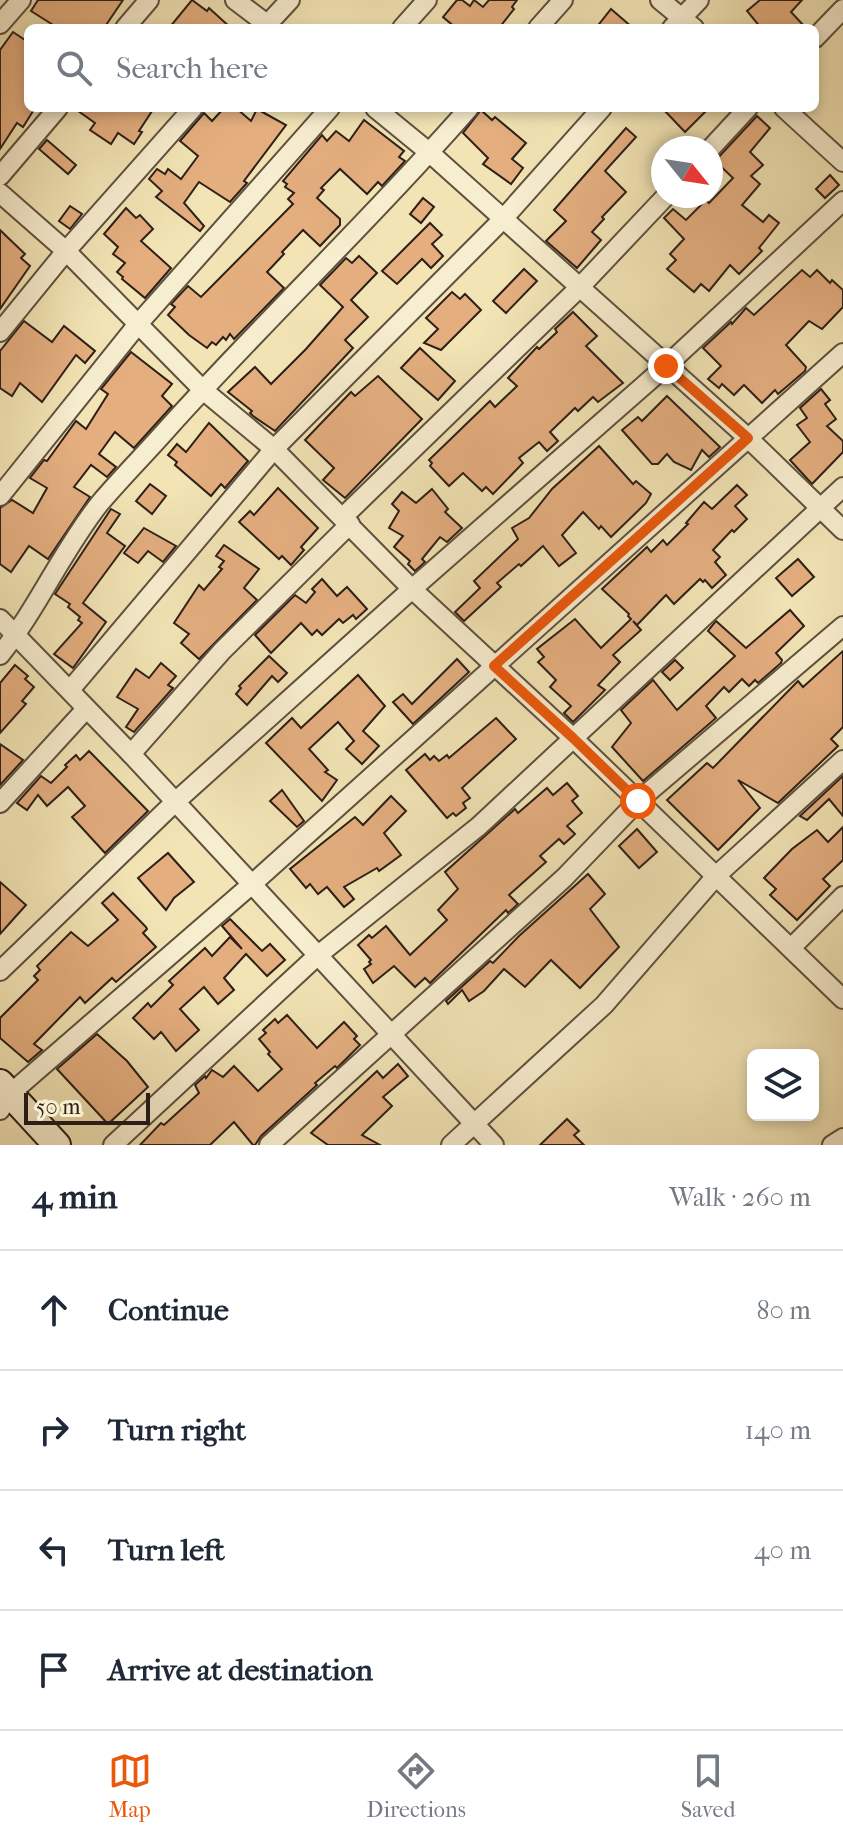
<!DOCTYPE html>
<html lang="en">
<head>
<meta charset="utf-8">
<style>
	:root { --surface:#fff; --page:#f6f6f7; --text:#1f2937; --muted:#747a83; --line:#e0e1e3; --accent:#ea580c }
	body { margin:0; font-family:"IM FELL French Canon",serif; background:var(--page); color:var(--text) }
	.controls { position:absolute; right:24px; bottom:24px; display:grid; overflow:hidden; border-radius:12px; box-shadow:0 4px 12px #0003 }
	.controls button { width:72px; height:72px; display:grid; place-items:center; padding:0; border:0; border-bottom:2px solid var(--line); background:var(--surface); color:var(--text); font:40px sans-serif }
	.compass { position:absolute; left:651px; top:136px; width:72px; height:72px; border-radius:50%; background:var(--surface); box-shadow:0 4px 12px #0003; rotate:120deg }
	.scale { position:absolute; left:24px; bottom:20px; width:126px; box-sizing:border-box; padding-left:8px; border:4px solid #2d1f17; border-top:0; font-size:22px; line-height:28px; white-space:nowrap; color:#2d1f17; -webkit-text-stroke:6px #f7edcf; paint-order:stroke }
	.stop { position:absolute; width:24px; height:24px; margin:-18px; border:6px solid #ea580c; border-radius:50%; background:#fff }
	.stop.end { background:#ea580c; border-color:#fff; box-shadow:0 2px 8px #0008 }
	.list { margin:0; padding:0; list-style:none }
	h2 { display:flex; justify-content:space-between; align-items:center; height:104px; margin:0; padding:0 32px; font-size:34px }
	h2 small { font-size:26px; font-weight:400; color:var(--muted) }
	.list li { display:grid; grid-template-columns:52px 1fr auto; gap:24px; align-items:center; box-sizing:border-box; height:120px; padding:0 32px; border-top:2px solid var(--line) }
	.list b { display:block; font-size:30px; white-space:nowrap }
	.list em { font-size:26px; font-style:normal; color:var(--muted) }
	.icon { flex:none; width:44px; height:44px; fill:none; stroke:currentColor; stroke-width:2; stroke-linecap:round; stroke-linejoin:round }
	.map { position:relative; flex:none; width:843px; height:1145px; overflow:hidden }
	.search { position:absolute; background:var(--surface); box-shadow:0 4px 12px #0003; left:24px; right:24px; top:24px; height:88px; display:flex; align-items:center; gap:20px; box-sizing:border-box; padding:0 28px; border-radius:12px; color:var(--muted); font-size:30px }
	.sheet { height:584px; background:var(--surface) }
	nav { display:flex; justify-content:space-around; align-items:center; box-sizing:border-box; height:112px; border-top:2px solid var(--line); background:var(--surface); font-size:22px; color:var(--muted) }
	nav a { display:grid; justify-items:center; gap:4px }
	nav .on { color:var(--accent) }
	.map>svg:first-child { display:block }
</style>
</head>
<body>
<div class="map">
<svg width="843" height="1145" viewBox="0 0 843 1145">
	<rect width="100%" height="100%" fill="#f2e4b5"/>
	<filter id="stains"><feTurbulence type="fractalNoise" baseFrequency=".0025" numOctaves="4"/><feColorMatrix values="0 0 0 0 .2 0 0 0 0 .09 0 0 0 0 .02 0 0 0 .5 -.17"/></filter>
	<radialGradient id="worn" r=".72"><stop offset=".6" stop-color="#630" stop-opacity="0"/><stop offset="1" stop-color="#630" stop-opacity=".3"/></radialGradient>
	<g fill="#e4ae7f" stroke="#2d1f17" stroke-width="2">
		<polygon points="38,0 123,0 104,28 58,28 31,11"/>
		<polygon points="192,0 207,11 209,8 231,28 169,28"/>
		<polygon points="457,0 462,0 470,6 474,0 483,7 489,0 517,0 512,7 514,9 499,28 456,28 443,17"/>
		<polygon points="760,0 802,0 791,12 806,28 761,28 747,11"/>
		<polygon points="611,9 633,28 596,28"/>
		<polygon points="13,32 28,42 28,108 35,108 23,127 17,123 0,149 0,50"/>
		<polygon points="74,108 154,108 139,131 142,132 134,144 118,133 111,144 90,130 95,123"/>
		<polygon points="224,108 236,108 251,121 257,109 286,125 244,181 247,183 230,202 199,182 184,203 204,226 200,231 156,197 162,191 149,179 157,169 165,174 168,169 181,179 198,156 180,141 204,113 212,121"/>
		<polygon points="662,108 709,108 685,132"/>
		<polygon points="481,110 492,120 495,117 526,143 512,159 523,168 511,184 483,164 488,158 463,133"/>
		<polygon points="757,116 770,128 750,152 763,165 751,176 760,184 742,205 763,222 769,215 779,223 759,248 762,251 739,274 730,265 709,291 701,284 694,292 667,269 676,260 670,254 684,239 664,218 673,209 686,220 706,200 709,203 733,178 715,161"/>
		<polygon points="364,120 404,151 399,157 405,161 382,186 378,182 367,194 340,169 321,188 324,190 317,198 340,219 340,225 320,246 303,230 282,252 284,254 267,272 284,288 234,339 230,334 226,340 223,337 216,345 212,342 207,348 189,335 168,315 175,307 171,304 188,286 201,297 293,204 288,199 294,193 285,187 287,184 283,181 322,135 327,141 336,131 349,141"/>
		<polygon points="626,128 636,137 605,171 626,192 602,217 604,219 592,232 601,240 577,268 546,241 566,221 554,210"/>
		<polygon points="47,140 76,165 68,174 39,149"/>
		<polygon points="830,175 839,185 825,198 816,189"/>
		<polygon points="423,198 434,207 421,223 410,214"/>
		<polygon points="70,206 82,214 70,229 59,221"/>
		<polygon points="126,208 136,218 140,215 153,229 141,241 171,268 145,298 122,279 123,277 117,272 125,263 113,254 118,247 104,234"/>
		<polygon points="430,223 442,235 432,244 443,256 431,268 422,259 397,284 382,271"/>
		<polygon points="0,230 25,254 21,258 30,266 0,309"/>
		<polygon points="359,256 377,273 351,300 368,317 345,340 353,348 275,431 253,416 250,413 252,411 228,392 255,367 271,384 306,349 343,307 320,285 346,258 352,263"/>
		<polygon points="524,269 537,281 506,313 493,301"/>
		<polygon points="802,270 810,277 817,270 830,283 832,280 843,290 843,307 822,329 809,321 786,345 806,367 805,371 778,394 775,390 762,403 744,385 734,395 722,384 719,388 708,379 721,366 703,348 731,322 732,324 746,308 754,315"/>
		<polygon points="452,292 460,299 465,294 481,310 441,350 424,343 438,329 426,318"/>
		<polygon points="573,312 597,336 586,346 623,383 598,402 593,397 578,411 575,408 550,432 558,441 547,451 539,442 519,458 523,463 493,494 486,487 482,491 463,473 449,486 430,466 432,463 429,460 490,401 495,407 517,386 508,378 537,347 539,349 557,332 555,329"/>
		<polygon points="24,321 52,342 64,326 95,351 85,363 76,355 42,402 20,383 12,396 0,388 0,351"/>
		<polygon points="420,348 455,381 438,400 401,368"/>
		<polygon points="131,352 172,384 162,396 172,406 134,448 115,432 99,454 116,467 107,477 91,465 74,487 90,497 48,559 29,546 11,572 0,564 0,508 12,500 33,513 47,488 30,478 44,460 47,461 76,421 86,429 108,394 101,389"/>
		<polygon points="378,376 422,419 345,498 323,480 334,468 305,440 351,392 355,396"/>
		<polygon points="821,389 830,400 825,404 836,419 827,426 843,441 843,452 812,484 790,460 810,442 797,425 807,418 800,408"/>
		<polygon points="667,396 720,447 709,457 702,450 691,470 674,462 667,454 658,464 652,464 622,430 638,417 642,421"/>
		<polygon points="209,423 248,461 225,488 221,484 211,496 175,465 177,462 168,455 177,444 186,452"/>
		<polygon points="599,446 633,484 636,481 651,494 646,503 611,537 601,526 599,529 583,512 562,535 576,553 559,566 543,546 521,566 519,564 497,583 501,587 464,621 455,612 480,588 474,581 518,539 512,528 529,518 552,489"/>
		<polygon points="150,484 166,496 152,514 136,501"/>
		<polygon points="737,485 747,495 735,506 747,519 734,532 732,530 713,550 720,557 715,562 726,575 712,588 705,580 703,582 700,579 674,604 666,595 637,625 633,621 641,630 613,655 620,662 598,685 605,690 573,722 564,713 571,706 550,687 556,680 538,662 544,657 537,649 575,619 601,648 631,619 628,616 629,614 602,589 647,547 651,552 663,540 667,545 688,524 686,523 704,502 712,509"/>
		<polygon points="278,488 318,528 301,547 304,550 291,565 282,556 279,559 239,522 250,511 254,515"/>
		<polygon points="432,489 448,509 445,512 462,528 447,542 440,537 422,559 425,562 415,571 408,564 410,561 394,547 403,536 389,528 399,511 392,504 402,492 416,503"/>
		<polygon points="111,509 120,514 107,533 125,546 83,603 106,622 73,668 54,654 82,623 78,620 80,617 68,607 70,604 55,594"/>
		<polygon points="144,528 176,546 163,562 148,551 138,563 124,553"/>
		<polygon points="224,545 259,569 244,588 257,600 199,659 181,643 189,634 174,623 199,585 204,590 222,569 219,567 224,561 216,556"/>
		<polygon points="798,559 814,577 792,596 776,578"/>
		<polygon points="322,579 337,596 347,587 367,609 356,619 353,615 343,623 339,619 322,635 317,630 312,635 301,623 271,653 255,635 295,595 306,603 315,592 312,589"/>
		<polygon points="790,610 804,626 776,653 782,660 781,663 758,683 755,680 749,686 742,679 729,692 724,687 706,706 716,718 643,781 612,747 631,723 621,710 653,680 677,710 735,656 708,631 716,621 746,648"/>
		<polygon points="843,651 843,727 831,739 838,746 778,803 738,780 760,808 718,850 667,800 707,763 713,768 798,681 803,687"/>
		<polygon points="269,656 287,673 278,682 272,676 247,705 236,694 241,688 239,686"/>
		<polygon points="457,659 469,672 413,724 393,702 403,694 412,704"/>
		<polygon points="675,660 683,668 670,680 662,672"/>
		<polygon points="161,663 176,676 168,685 173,688 134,732 126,727 138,709 117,697 136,669 149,678"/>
		<polygon points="15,665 28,676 25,679 34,687 22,701 26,704 0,733 0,683"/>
		<polygon points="358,675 385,706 363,731 379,746 362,764 346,749 354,741 338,722 309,749 328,770 325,772 337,780 322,801 266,743 292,718 301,728"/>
		<polygon points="496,718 516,739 462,788 470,798 463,803 466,808 456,816 453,813 447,818 406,770 425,754 430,760 434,756 439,761 447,755 449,758"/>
		<polygon points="0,744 23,760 0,785"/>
		<polygon points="89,751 148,811 105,853 72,817 85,806 68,787 47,806 38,795 27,810 17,803 41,776 51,783 67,767 65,765 76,755 80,760"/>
		<polygon points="843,776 843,816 829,799 807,820 800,816"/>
		<polygon points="567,783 578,796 572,801 582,813 567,826 575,834 564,844 559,839 540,856 546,862 509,895 518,904 508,913 506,910 430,983 425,978 415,987 394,966 373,983 364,969 371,964 369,962 371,960 358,945 369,935 372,938 386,926 410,955 447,920 438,910 458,889 445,872 515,809 518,813 547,788 553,795"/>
		<polygon points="282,790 304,821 297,827 270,801"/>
		<polygon points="391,796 406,811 384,833 401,855 379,871 377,868 344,887 354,899 344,907 327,887 318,894 310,884 306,888 290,869 355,817 363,825"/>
		<polygon points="843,827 843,860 823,879 830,886 797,920 770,895 776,889 764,878 792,849 817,830 828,842"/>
		<polygon points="637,829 657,852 639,868 619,846"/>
		<polygon points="168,853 194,882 174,898 166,910 138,878"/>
		<polygon points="588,874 605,894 590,909 619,947 580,988 551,960 525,987 504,969 484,991 469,1001 462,990 448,1004 446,1001 490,961 493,963 519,936"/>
		<polygon points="0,882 26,905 0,934"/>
		<polygon points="113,893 146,927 147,929 143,933 156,947 116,982 112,978 85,1003 80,997 34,1044 42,1050 28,1062 0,1038 0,1018 38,980 34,976 40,970 37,966 71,932 88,946 118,920 102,903"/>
		<polygon points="230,919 262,951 270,944 285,960 267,976 246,954 224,978 234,990 218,1004 204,987 180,1009 199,1030 176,1051 161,1032 154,1039 133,1018 148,1003 151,1007 173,985 169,981 205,948 212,956 230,937 242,949 222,926"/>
		<polygon points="287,1015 317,1048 344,1022 357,1036 354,1039 360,1045 337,1068 335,1066 315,1083 317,1085 261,1136 255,1145 253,1145 234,1122 210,1145 140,1145 161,1123 164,1125 199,1093 195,1085 205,1076 206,1078 212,1070 223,1077 234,1066 258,1091 282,1069 268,1054 270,1052 259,1039 266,1033 263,1030 275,1019 278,1023"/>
		<polygon points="97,1034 127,1061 148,1087 108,1124 57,1069"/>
		<polygon points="398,1064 408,1076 383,1097 392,1106 362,1135 380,1145 328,1145 311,1133 377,1071 383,1078"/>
		<polygon points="567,1119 579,1131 574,1135 584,1145 540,1145"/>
	</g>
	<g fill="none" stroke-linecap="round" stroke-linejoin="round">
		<defs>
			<g id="minor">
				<polyline points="235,0 272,28"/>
				<polyline points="660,0 694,28"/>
				<polyline points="0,24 21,0"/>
				<polyline points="125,28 149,0"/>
				<polyline points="264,28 290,0"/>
				<polyline points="402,28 427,0"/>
				<polyline points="538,28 563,0"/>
				<polyline points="672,28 699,0"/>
				<polyline points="815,38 843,9"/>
				<polyline points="375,108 430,153 748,438 843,530"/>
				<polyline points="784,108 843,162"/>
				<polyline points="711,148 748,108"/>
				<polyline points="0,176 58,108"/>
				<polyline points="0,193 66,251 203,390 274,449 412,589 573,738 843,999"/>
				<polyline points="0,332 66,251 193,108"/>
				<polyline points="0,496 138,324 330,108"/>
				<polyline points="343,517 579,288 666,196"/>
				<polyline points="0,619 131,754 494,1145"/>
				<path d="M0,655C38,608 62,551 100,503C122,477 147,452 169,427C267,318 373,218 469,108"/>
				<polyline points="70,690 274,449 503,219 602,108"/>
				<polyline points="131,754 222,651 350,524"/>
				<polyline points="0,803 86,709"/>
				<polyline points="792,947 843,896"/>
				<polyline points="0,971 174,803 412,589 666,366 843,201"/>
				<polyline points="0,1110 11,1093 251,885 843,353"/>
				<polyline points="113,1145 317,956 479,826 843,487"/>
				<polyline points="269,1145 564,878 638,801 843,626"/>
				<polyline points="451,1145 604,1005 717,875 843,760"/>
				<polyline points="832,1145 843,1138"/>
			</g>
			<polyline id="secondary" points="0,1083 57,1145"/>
		</defs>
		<use href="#minor" stroke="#5e503e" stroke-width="22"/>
		<use href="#secondary" stroke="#2d1f17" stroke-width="30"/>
		<use href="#minor" stroke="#f7edcf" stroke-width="18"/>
		<use href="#secondary" stroke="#f7edcf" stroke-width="26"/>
	</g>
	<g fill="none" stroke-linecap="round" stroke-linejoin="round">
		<polyline stroke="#ea580c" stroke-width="10" points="638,801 573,738 494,666 748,438 666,366"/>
	</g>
	<rect width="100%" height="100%" filter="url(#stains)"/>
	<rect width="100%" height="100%" fill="url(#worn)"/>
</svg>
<div class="controls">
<button><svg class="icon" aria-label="layers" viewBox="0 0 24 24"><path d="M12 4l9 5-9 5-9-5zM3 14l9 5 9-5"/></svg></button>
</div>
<svg class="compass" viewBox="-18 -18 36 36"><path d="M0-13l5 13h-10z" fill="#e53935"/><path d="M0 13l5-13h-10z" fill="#747a83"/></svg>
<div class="scale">50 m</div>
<div class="stop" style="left:638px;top:801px"></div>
<div class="stop end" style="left:666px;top:366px"></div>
<div class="search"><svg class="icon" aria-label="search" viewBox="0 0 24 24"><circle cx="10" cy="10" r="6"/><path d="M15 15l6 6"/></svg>Search here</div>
</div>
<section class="sheet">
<h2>4 min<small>Walk · 260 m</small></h2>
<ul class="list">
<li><svg class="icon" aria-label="ahead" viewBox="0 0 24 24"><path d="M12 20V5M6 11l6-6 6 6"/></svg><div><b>Continue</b></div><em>80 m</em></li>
<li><svg class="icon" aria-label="right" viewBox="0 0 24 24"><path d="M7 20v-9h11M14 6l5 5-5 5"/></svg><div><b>Turn right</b></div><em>140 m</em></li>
<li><svg class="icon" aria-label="left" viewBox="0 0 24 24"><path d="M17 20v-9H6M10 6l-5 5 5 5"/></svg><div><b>Turn left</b></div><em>40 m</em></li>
<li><svg class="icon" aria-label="arrive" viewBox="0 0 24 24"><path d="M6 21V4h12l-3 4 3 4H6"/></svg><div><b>Arrive at destination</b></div></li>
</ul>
</section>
<nav>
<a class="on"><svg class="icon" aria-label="map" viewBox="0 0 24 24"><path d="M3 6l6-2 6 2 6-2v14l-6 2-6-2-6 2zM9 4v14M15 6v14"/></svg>Map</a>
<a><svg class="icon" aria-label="directions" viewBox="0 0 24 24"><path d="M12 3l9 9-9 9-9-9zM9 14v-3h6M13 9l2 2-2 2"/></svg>Directions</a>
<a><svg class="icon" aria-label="saved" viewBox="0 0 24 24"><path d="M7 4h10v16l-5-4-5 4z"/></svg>Saved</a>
</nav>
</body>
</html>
